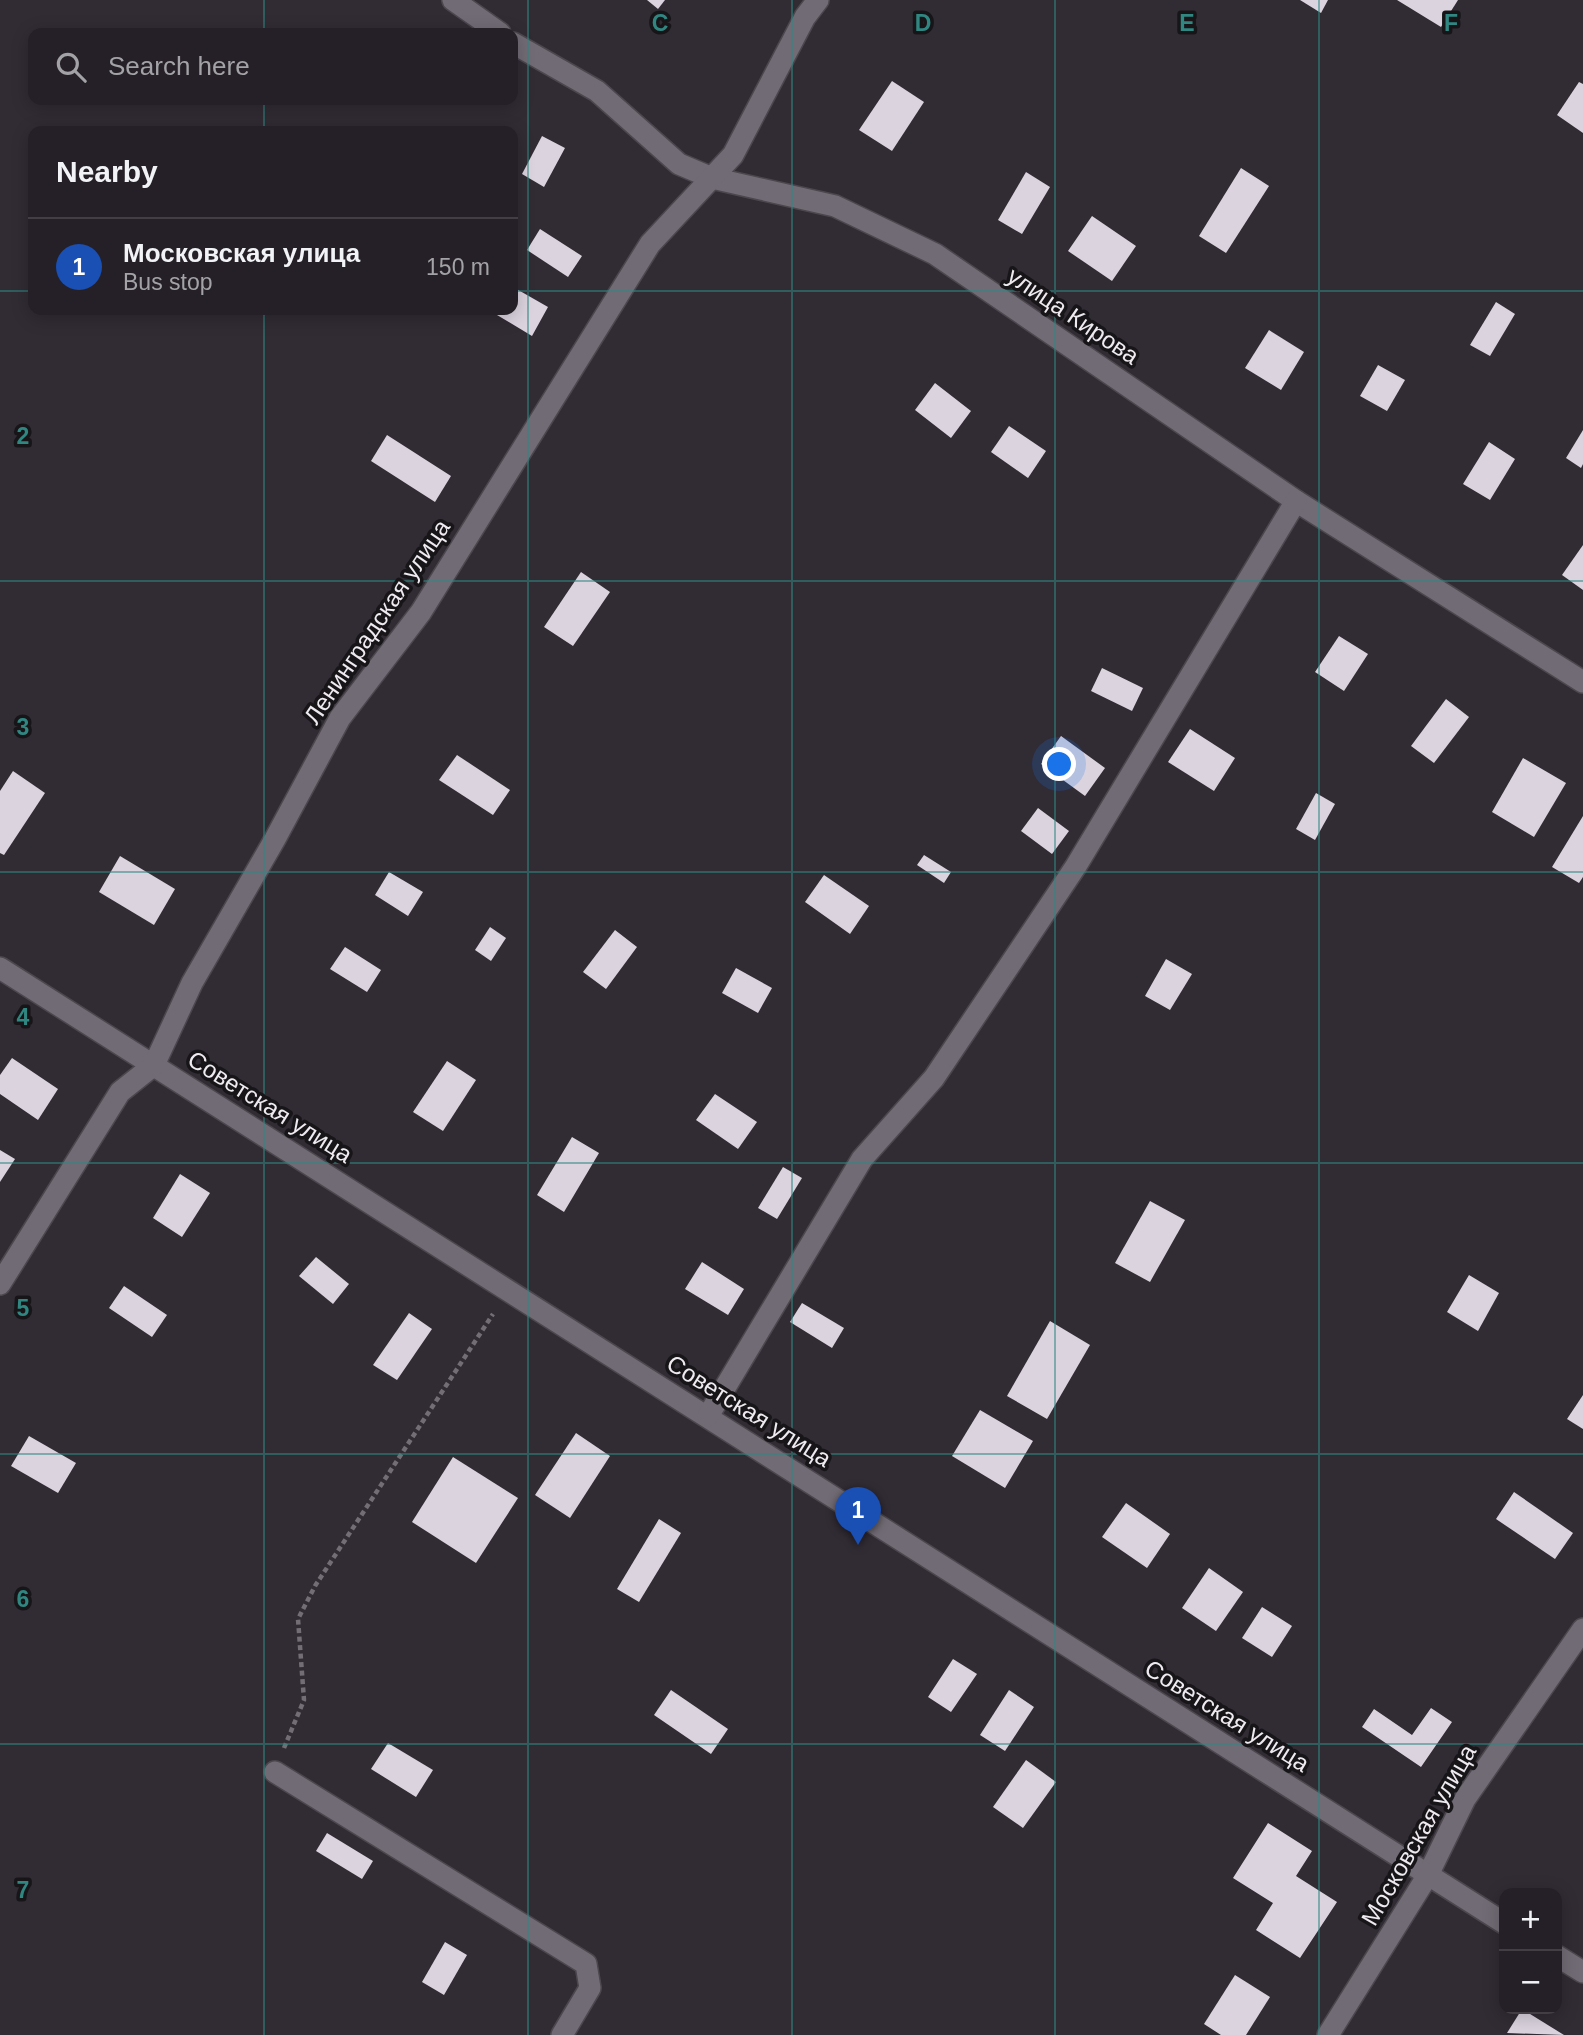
<!DOCTYPE html>
<html lang="en">
<head>
<meta charset="utf-8">
<style>
	:root { --surface:#252027; --page:#2d282f; --text:#f1f3f6; --muted:#a3a3a7; --line:#423e44; --accent:#d93025 }
	body { margin:0; font-family:Arial,sans-serif; background:var(--page); color:var(--text) }
	.controls { position:absolute; right:21px; bottom:21px; display:grid; overflow:hidden; border-radius:14px; box-shadow:0 4px 18px #0003 }
	.controls button { width:63px; height:63px; display:grid; place-items:center; padding:0; border:0; border-bottom:2px solid var(--line); background:var(--surface); color:var(--text); font:35px sans-serif }
	.you { position:absolute; left:1060px; top:765px; width:24px; height:24px; margin:-18px; border:5px solid #fff; border-radius:50%; background:#1a73e8; box-shadow:0 0 0 10px #1a73e833 }
	.badge { display:grid; place-items:center; width:46px; height:46px; border-radius:50%; background:var(--accent); color:#fff; font-size:23px; font-weight:700 }
	.pin { position:absolute; translate:-50% -58px; filter:drop-shadow(0 2px 4px #0008) }
	.pin::after { content:''; position:absolute; top:37px; width:24px; height:21px; background:inherit; clip-path:polygon(0 0,100% 0,50% 100%) }
	.list { margin:0; padding:0; list-style:none }
	h2 { display:flex; justify-content:space-between; align-items:center; height:91px; margin:0; padding:0 28px; font-size:30px }
	h2 small { font-size:23px; font-weight:400; color:var(--muted) }
	.list li { display:grid; grid-template-columns:46px 1fr auto; gap:21px; align-items:center; box-sizing:border-box; height:98px; padding:0 28px; border-top:2px solid var(--line) }
	.list b { display:block; font-size:26px; white-space:nowrap }
	.list p { margin:0; font-size:23px; white-space:nowrap; color:var(--muted) }
	.list em { font-size:23px; font-style:normal; color:var(--muted) }
	.icon { flex:none; width:38px; height:38px; fill:none; stroke:currentColor; stroke-width:2; stroke-linecap:round; stroke-linejoin:round }
	.map { position:relative; flex:none; width:1583px; height:2035px; overflow:hidden }
	.search { position:absolute; background:var(--surface); box-shadow:0 4px 18px #0003; left:28px; top:28px; width:490px; height:77px; display:flex; align-items:center; gap:18px; box-sizing:border-box; padding:0 24px; border-radius:14px; color:var(--muted); font-size:26px }
	.panel { position:absolute; background:var(--surface); box-shadow:0 4px 18px #0003; left:28px; top:126px; width:490px; height:189px; border-radius:14px }
	.map>svg:first-child { display:block }
</style>
</head>
<body>
<div class="map">
<svg width="1583" height="2035" viewBox="0 0 1583 2035">
	<rect width="100%" height="100%" fill="#312b34"/>
	<g fill="#dbd4df">
		<polygon points="647,0 665,0 658,9"/>
		<polygon points="1300,0 1328,0 1321,13"/>
		<polygon points="1397,0 1458,0 1441,27"/>
		<polygon points="892,81 924,102 892,151 859,130"/>
		<polygon points="1579,82 1583,84 1583,133 1557,115"/>
		<polygon points="542,136 565,148 544,187 522,174"/>
		<polygon points="1241,168 1269,186 1226,253 1199,236"/>
		<polygon points="1026,172 1050,187 1022,234 998,220"/>
		<polygon points="1092,216 1136,246 1112,281 1068,251"/>
		<polygon points="540,229 582,256 568,277 527,250"/>
		<polygon points="513,287 548,307 532,336 497,315 500,310 513,310"/>
		<polygon points="1496,302 1515,314 1490,356 1470,345"/>
		<polygon points="1269,330 1304,352 1281,390 1245,368"/>
		<polygon points="1378,365 1405,380 1387,411 1360,396"/>
		<polygon points="935,383 971,411 951,438 915,410"/>
		<polygon points="1009,426 1046,451 1028,478 991,452"/>
		<polygon points="1583,430 1583,464 1581,468 1566,458"/>
		<polygon points="387,435 451,476 435,502 371,461"/>
		<polygon points="1489,442 1515,459 1490,500 1463,484"/>
		<polygon points="1583,545 1583,590 1562,575"/>
		<polygon points="581,572 610,592 573,646 544,627"/>
		<polygon points="1339,636 1368,654 1344,691 1315,672"/>
		<polygon points="1102,668 1143,688 1132,711 1091,691"/>
		<polygon points="1446,699 1469,717 1434,763 1411,746"/>
		<polygon points="1190,729 1235,758 1214,791 1168,762"/>
		<polygon points="1061,736 1105,768 1085,796 1041,764"/>
		<polygon points="457,755 510,790 493,815 439,780"/>
		<polygon points="1523,758 1566,783 1534,837 1492,812"/>
		<polygon points="13,771 45,793 4,855 0,853 0,791"/>
		<polygon points="1316,793 1335,804 1315,840 1296,829"/>
		<polygon points="1038,808 1069,831 1052,854 1021,831"/>
		<polygon points="1583,816 1583,877 1579,883 1552,867"/>
		<polygon points="924,855 951,872 944,883 917,865"/>
		<polygon points="120,856 175,889 154,925 99,892"/>
		<polygon points="389,872 423,892 408,916 375,895"/>
		<polygon points="824,875 869,906 850,934 805,902"/>
		<polygon points="490,927 506,938 491,961 475,950"/>
		<polygon points="615,930 637,947 606,989 583,972"/>
		<polygon points="345,947 381,970 367,992 330,969"/>
		<polygon points="1166,959 1192,974 1170,1010 1145,996"/>
		<polygon points="736,968 772,988 758,1013 722,993"/>
		<polygon points="12,1058 58,1089 38,1120 0,1094 0,1075"/>
		<polygon points="447,1061 476,1080 443,1131 413,1112"/>
		<polygon points="715,1094 757,1122 738,1149 696,1120"/>
		<polygon points="572,1137 599,1153 564,1212 537,1195"/>
		<polygon points="0,1150 15,1159 0,1182"/>
		<polygon points="783,1167 802,1178 777,1219 758,1208"/>
		<polygon points="180,1174 210,1193 182,1237 153,1218"/>
		<polygon points="1150,1201 1185,1220 1150,1282 1115,1263"/>
		<polygon points="316,1257 349,1284 333,1304 299,1276"/>
		<polygon points="702,1262 744,1289 728,1315 685,1289"/>
		<polygon points="1469,1275 1499,1293 1478,1331 1447,1312"/>
		<polygon points="124,1286 167,1315 152,1337 109,1308"/>
		<polygon points="802,1303 844,1328 832,1348 790,1322"/>
		<polygon points="409,1313 432,1329 397,1380 373,1365"/>
		<polygon points="1050,1321 1090,1345 1047,1419 1007,1396"/>
		<polygon points="1583,1395 1583,1429 1567,1419"/>
		<polygon points="980,1410 1033,1441 1005,1488 952,1456"/>
		<polygon points="576,1433 610,1456 570,1518 535,1495"/>
		<polygon points="29,1436 76,1463 58,1493 11,1466"/>
		<polygon points="453,1457 518,1498 476,1563 412,1522"/>
		<polygon points="1514,1492 1573,1533 1555,1559 1496,1519"/>
		<polygon points="1126,1503 1170,1534 1147,1568 1102,1537"/>
		<polygon points="659,1519 681,1533 639,1602 617,1589"/>
		<polygon points="1209,1568 1243,1592 1216,1631 1182,1608"/>
		<polygon points="1262,1607 1292,1626 1272,1657 1242,1638"/>
		<polygon points="953,1659 977,1674 951,1712 928,1697"/>
		<polygon points="671,1690 728,1729 711,1754 654,1715"/>
		<polygon points="1009,1690 1034,1707 1005,1751 980,1735"/>
		<polygon points="1431,1708 1452,1722 1421,1767 1362,1727 1374,1709 1412,1735"/>
		<polygon points="388,1743 433,1770 416,1797 371,1769"/>
		<polygon points="1026,1760 1056,1782 1023,1828 993,1807"/>
		<polygon points="1268,1823 1312,1851 1296,1876 1337,1902 1300,1958 1256,1930 1273,1903 1233,1878"/>
		<polygon points="327,1833 373,1861 362,1879 316,1851"/>
		<polygon points="445,1942 467,1955 444,1995 422,1982"/>
		<polygon points="1235,1975 1270,1997 1246,2035 1221,2035 1204,2024"/>
		<polygon points="1522,2009 1564,2035 1507,2033"/>
	</g>
	<g fill="none" stroke-linecap="round" stroke-linejoin="round">
		<defs>
			<g id="minor">
				<polyline points="453,0 500,33"/>
				<polyline points="513,43 597,91 679,164 712,178 835,206 935,254 1296,501 1583,682"/>
				<polyline points="0,968 1504,1923"/>
				<polyline points="0,1284 120,1092 154,1065 192,983 275,839 340,718 421,612 650,244 733,155 805,17 818,0"/>
				<polyline points="708,1416 862,1159 934,1078 1076,866 1296,501"/>
				<polyline points="275,1772 586,1964 590,1988 562,2035"/>
				<polyline points="1557,1956 1583,1972"/>
				<polyline points="1328,2035 1428,1875 1465,1799 1583,1629"/>
			</g>
		</defs>
		<use href="#minor" stroke="#4c474e" stroke-width="24"/>
		<polyline stroke="#736e76" stroke-width="4.5" stroke-dasharray="5 3.5" stroke-linecap="butt" points="284,1748 304,1700 298,1619 315,1586 493,1314"/>
		<use href="#minor" stroke="#716b75" stroke-width="21"/>
	</g>
	<path fill="none" stroke="#308782" stroke-width="2" stroke-opacity="0.55" d="M264,0V33M528,0V2035M792,0V2035M1055,0V2035M1319,0V2035M264,100V131M0,291H33M513,291H1583M264,310V2035M0,581H1583M0,872H1583M0,1163H1583M0,1454H1583M0,1744H1583"/>
	<g text-anchor="middle" stroke-width="7" stroke-linejoin="round" paint-order="stroke">
		<g font-size="24" fill="#eeeaf0" stroke="#171518">
			<text transform="translate(1073 316) rotate(34)" y="8">улица Кирова</text>
			<text transform="translate(377 622) rotate(-56)" y="8">Ленинградская улица</text>
			<text transform="translate(270 1107) rotate(32)" y="8">Советская улица</text>
			<text transform="translate(749 1411) rotate(32)" y="8">Советская улица</text>
			<text transform="translate(1227 1716) rotate(32)" y="8">Советская улица</text>
			<text transform="translate(1419 1835) rotate(-60)" y="8">Московская улица</text>
		</g>
	</g>
	<g font-size="23" text-anchor="middle" font-weight="bold" fill="#308782" stroke="#171518" stroke-width="7" stroke-linejoin="round" paint-order="stroke">
		<text x="660" y="31">C</text>
		<text x="923" y="31">D</text>
		<text x="1187" y="31">E</text>
		<text x="1451" y="31">F</text>
		<text x="23" y="444">2</text>
		<text x="23" y="735">3</text>
		<text x="23" y="1025">4</text>
		<text x="23" y="1316">5</text>
		<text x="23" y="1607">6</text>
		<text x="23" y="1898">7</text>
	</g>
</svg>
<div class="controls">
<button>+</button>
<button>−</button>
</div>
<div class="you"></div>
<div class="pin badge" style="left:858px;top:1545px;background:#1a4fb4">1</div>
<div class="search"><svg class="icon" aria-label="search" viewBox="0 0 24 24"><circle cx="10" cy="10" r="6"/><path d="M15 15l6 6"/></svg>Search here</div>
<section class="panel">
<h2>Nearby<small></small></h2>
<ul class="list">
<li><span class="badge" style="background:#1a4fb4">1</span><div><b>Московская улица</b><p>Bus stop</p></div><em>150 m</em></li>
</ul>
</section>
</div>
</body>
</html>
